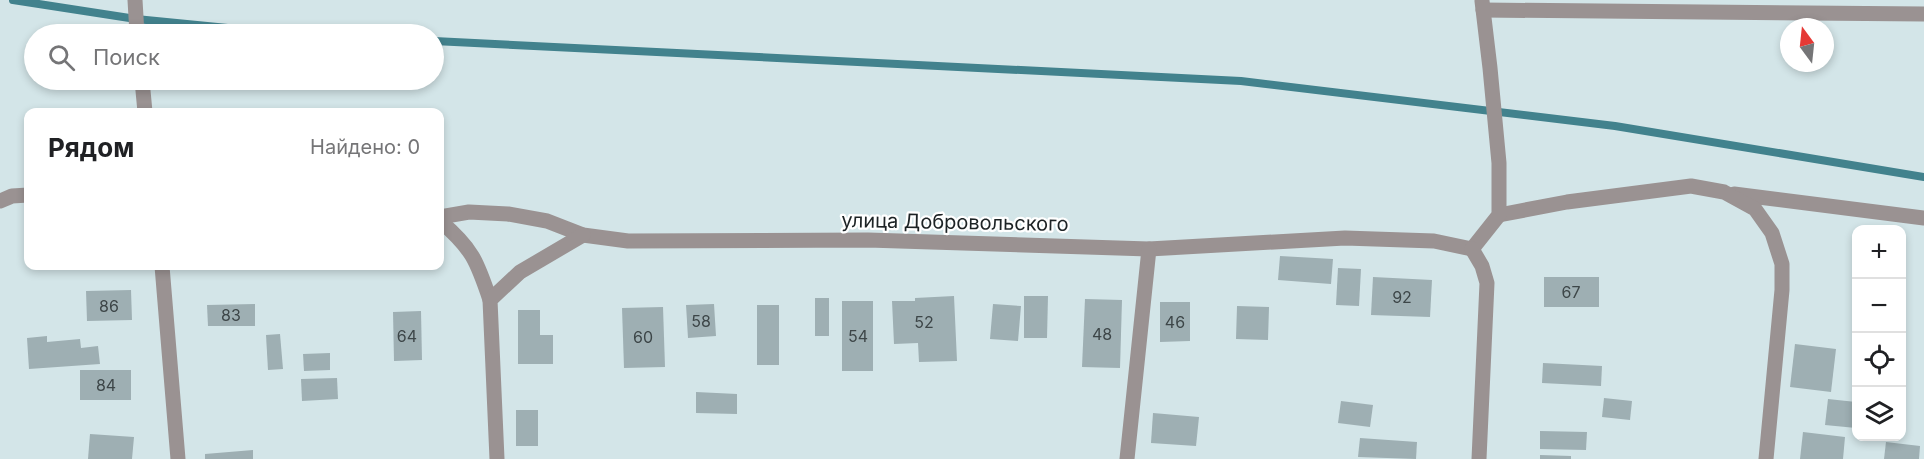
<!DOCTYPE html>
<html lang="ru">
<head>
<meta charset="utf-8">
<style>
	:root { --surface:#fff; --page:#f2f2f2; --text:#202124; --muted:#757577; --line:#e0e0e0 }
	body { margin:0; font-family:Inter,sans-serif; background:var(--page); color:var(--text) }
	.controls { position:absolute; right:18px; bottom:18px; display:grid; overflow:hidden; border-radius:12px; box-shadow:0 3px 9px #0003 }
	.controls button { width:54px; height:54px; display:grid; place-items:center; padding:0; border:0; border-bottom:2px solid var(--line); background:var(--surface); color:var(--text); font:30px sans-serif }
	.compass { position:absolute; left:1780px; top:18px; width:54px; height:54px; border-radius:50%; background:var(--surface); box-shadow:0 3px 9px #0003; rotate:345deg }
	.list { margin:0; padding:0; list-style:none }
	h2 { display:flex; justify-content:space-between; align-items:center; height:78px; margin:0; padding:0 24px; font-size:26px }
	h2 small { font-size:20px; font-weight:400; color:var(--muted) }
	.icon { flex:none; width:33px; height:33px; fill:none; stroke:currentColor; stroke-width:2; stroke-linecap:round; stroke-linejoin:round }
	.map { position:relative; flex:none; width:1924px; height:459px; overflow:hidden }
	.search { position:absolute; background:var(--surface); box-shadow:0 3px 9px #0003; left:24px; top:24px; width:420px; height:66px; display:flex; align-items:center; gap:15px; box-sizing:border-box; padding:0 21px; border-radius:33px; color:var(--muted); font-size:22px }
	.panel { position:absolute; background:var(--surface); box-shadow:0 3px 9px #0003; left:24px; top:108px; width:420px; height:162px; border-radius:12px }
	.map>svg:first-child { display:block }
</style>
</head>
<body>
<div class="map">
<svg width="1924" height="459" viewBox="0 0 1924 459">
	<rect width="100%" height="100%" fill="#d3e5e8"/>
	<g fill="none" stroke-linecap="round" stroke-linejoin="round">
		<g stroke="#42828d" stroke-width="8">
			<polyline points="13,0 136,19 290,34"/>
			<polyline points="434,41 1241,81 1615,126 1924,177"/>
		</g>
	</g>
	<g fill="#9eafb3">
		<polygon points="1280,256 1333,259 1331,284 1278,280"/>
		<polygon points="1338,268 1361,269 1359,306 1336,305"/>
		<polygon points="1373,277 1432,280 1430,317 1371,315"/>
		<rect x="1544" y="277" width="55" height="30"/>
		<polygon points="131,290 132,320 87,321 86,291"/>
		<polygon points="954,296 957,361 919,362 918,343 894,344 892,301 915,301 915,298"/>
		<polygon points="1024,296 1048,296 1047,338 1024,338"/>
		<rect x="815" y="298" width="14" height="38"/>
		<polygon points="1085,299 1122,300 1120,368 1082,367"/>
		<rect x="842" y="301" width="31" height="70"/>
		<polygon points="1160,302 1190,302 1190,341 1160,342"/>
		<polygon points="255,304 255,326 208,326 207,305"/>
		<polygon points="714,304 716,336 688,338 686,305"/>
		<polygon points="993,304 1021,306 1018,341 990,339"/>
		<rect x="757" y="305" width="22" height="60"/>
		<polygon points="1237,306 1269,307 1268,340 1236,339"/>
		<polygon points="663,307 665,367 624,368 622,308"/>
		<polygon points="518,310 540,310 540,335 553,335 553,364 518,364"/>
		<polygon points="421,311 422,360 394,361 393,312"/>
		<polygon points="280,334 283,369 268,370 266,335"/>
		<polygon points="47,336 47,342 80,339 81,348 98,346 100,364 29,369 27,338"/>
		<polygon points="1795,344 1836,349 1831,392 1790,387"/>
		<polygon points="330,353 330,370 304,371 303,354"/>
		<polygon points="1543,363 1602,366 1601,386 1542,383"/>
		<rect x="80" y="370" width="51" height="30"/>
		<polygon points="337,378 338,399 302,401 301,379"/>
		<polygon points="696,392 737,394 737,414 696,413"/>
		<polygon points="1604,398 1632,401 1630,420 1602,417"/>
		<polygon points="1828,399 1856,402 1856,428 1825,425"/>
		<polygon points="1341,401 1373,405 1370,427 1338,423"/>
		<rect x="516" y="410" width="22" height="36"/>
		<polygon points="1153,413 1199,417 1196,446 1151,443"/>
		<polygon points="1540,431 1587,432 1586,450 1540,449"/>
		<polygon points="1803,432 1845,437 1843,459 1800,459"/>
		<polygon points="90,434 134,437 132,459 88,459"/>
		<polygon points="1360,438 1417,442 1416,459 1358,457"/>
		<polygon points="1886,442 1920,446 1919,459 1884,459"/>
		<polygon points="253,450 253,459 205,459 205,454"/>
		<polygon points="1540,455 1571,456 1571,459 1540,459"/>
	</g>
	<g fill="none" stroke-linecap="round" stroke-linejoin="round">
		<g stroke="#9a9292" stroke-width="15">
			<polyline points="135,0 137,34"/>
			<polyline points="1483,10 1924,14"/>
			<polyline points="142,80 145,112"/>
			<polyline points="1734,194 1924,218"/>
			<polyline points="0,201 12,196 28,195"/>
			<polyline points="1499,215 1567,202 1691,186 1724,192 1755,209 1772,233 1782,264 1782,290 1766,459"/>
			<polyline points="440,217 469,212 508,214 547,221 583,235 628,241 868,240 1149,249 1345,238 1434,241 1472,249"/>
			<path d="M440,221C472,248 477,261 490,300"/>
			<polyline points="1472,249 1499,215 1499,163 1490,68 1482,1"/>
			<polyline points="1472,249 1482,266 1487,283 1479,459"/>
			<polyline points="162,266 178,459"/>
			<polyline points="497,459 490,300 520,272 583,235"/>
			<polyline points="1127,459 1149,249"/>
		</g>
	</g>
	<g text-anchor="middle" stroke-width="4.5" stroke-linejoin="round" paint-order="stroke">
		<g font-size="16" fill="#3d4648">
			<text x="1571" y="298">67</text>
			<text x="1402" y="303">92</text>
			<text x="109" y="312">86</text>
			<text x="231" y="321">83</text>
			<text x="701" y="327">58</text>
			<text x="924" y="328">52</text>
			<text x="1175" y="328">46</text>
			<text x="1102" y="340">48</text>
			<text x="407" y="342">64</text>
			<text x="858" y="342">54</text>
			<text x="643" y="343">60</text>
			<text x="106" y="391">84</text>
		</g>
		<g font-size="20" fill="#1d2325" stroke="#fff">
			<text transform="translate(955 222) rotate(1)" y="7">улица Добровольского</text>
		</g>
	</g>
</svg>
<div class="controls">
<button>+</button>
<button>−</button>
<button><svg class="icon" aria-label="locate" viewBox="0 0 24 24"><circle cx="12" cy="12" r="6"/><path d="M12 2v4M12 18v4M2 12h4M18 12h4"/></svg></button>
<button><svg class="icon" aria-label="layers" viewBox="0 0 24 24"><path d="M12 4l9 5-9 5-9-5zM3 14l9 5 9-5"/></svg></button>
</div>
<svg class="compass" viewBox="-18 -18 36 36"><path d="M0-13l5 13h-10z" fill="#e53935"/><path d="M0 13l5-13h-10z" fill="#757577"/></svg>
<div class="search"><svg class="icon" aria-label="search" viewBox="0 0 24 24"><circle cx="10" cy="10" r="6"/><path d="M15 15l6 6"/></svg>Поиск</div>
<section class="panel">
<h2>Рядом<small>Найдено: 0</small></h2>
<ul class="list">
</ul>
</section>
</div>
</body>
</html>
